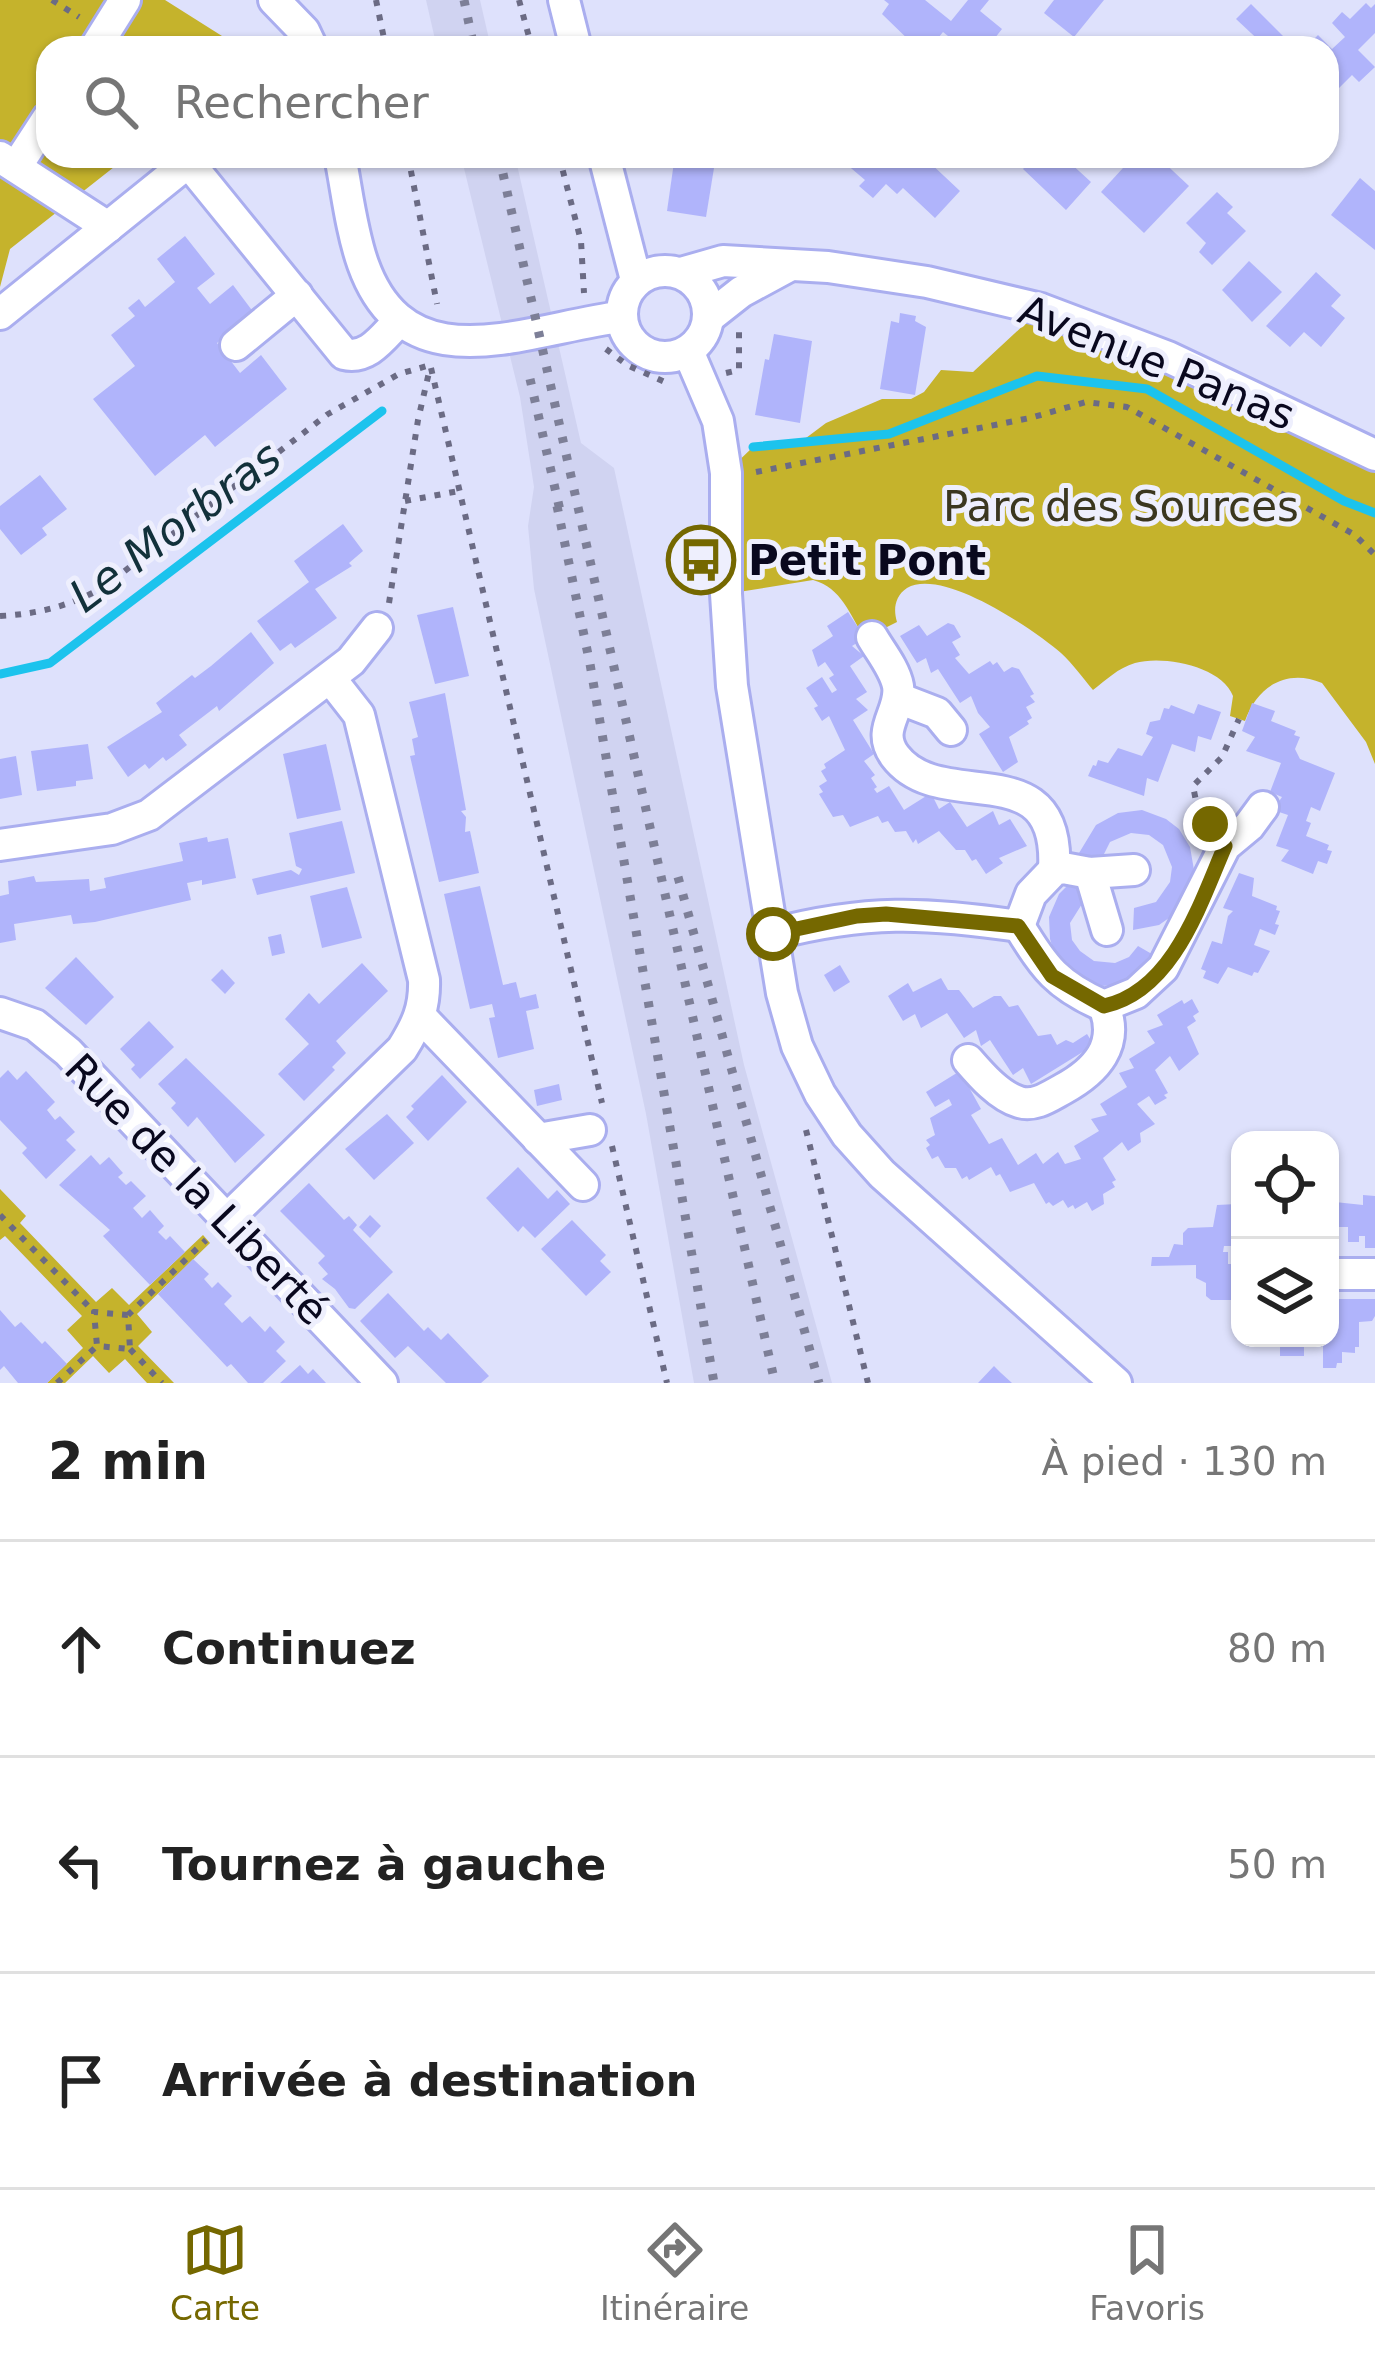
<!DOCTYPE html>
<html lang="fr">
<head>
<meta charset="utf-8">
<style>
	:root { --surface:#fff; --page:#f2f2f2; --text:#222; --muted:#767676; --line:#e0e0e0; --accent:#756800 }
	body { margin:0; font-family:"DejaVu Sans",sans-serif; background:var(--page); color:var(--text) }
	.controls { position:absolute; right:36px; bottom:36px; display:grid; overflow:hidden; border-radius:24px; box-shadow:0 3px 9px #0004 }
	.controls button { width:108px; height:108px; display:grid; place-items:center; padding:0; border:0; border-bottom:3px solid var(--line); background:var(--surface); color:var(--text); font:60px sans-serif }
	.stop { position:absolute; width:36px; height:36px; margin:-27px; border:9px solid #756800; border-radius:50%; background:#fff }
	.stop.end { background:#756800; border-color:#fff; box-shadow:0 3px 12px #0008 }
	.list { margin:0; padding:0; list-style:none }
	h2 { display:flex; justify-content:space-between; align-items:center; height:156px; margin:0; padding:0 48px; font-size:51px }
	h2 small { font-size:39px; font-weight:400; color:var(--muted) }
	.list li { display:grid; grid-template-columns:78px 1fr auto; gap:36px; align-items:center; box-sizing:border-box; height:216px; padding:0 48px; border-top:3px solid var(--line) }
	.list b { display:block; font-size:45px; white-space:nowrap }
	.list em { font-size:39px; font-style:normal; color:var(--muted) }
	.icon { flex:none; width:66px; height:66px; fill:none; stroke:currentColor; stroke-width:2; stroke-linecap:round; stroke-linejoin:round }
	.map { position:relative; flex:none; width:1375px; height:1383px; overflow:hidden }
	.search { position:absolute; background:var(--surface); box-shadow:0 3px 9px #0004; left:36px; right:36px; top:36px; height:132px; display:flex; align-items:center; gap:30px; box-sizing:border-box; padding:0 42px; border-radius:36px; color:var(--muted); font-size:45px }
	.sheet { height:804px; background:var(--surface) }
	nav { display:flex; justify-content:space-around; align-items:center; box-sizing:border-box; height:168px; border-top:3px solid var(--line); background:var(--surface); font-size:33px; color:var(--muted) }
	nav a { display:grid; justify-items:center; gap:6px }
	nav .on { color:var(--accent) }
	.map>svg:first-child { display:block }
</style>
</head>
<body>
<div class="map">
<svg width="1375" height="1383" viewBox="0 0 1375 1383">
	<rect width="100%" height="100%" fill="#dee1fc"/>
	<g fill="#d0d3f1">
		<polygon points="426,0 480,0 491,48 437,48"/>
		<polygon points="461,156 515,156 581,443 614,468 744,1065 832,1383 694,1383 646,1114 534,589 528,526 534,487 520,397"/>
	</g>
	<g fill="#c5b32c">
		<polygon points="0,0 165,0 241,48 48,48 48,156 128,156 10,249 0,287"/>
		<path d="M1041,309L1375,455V764L1366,742L1322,683C1286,668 1257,687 1245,721L1230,716L1233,696C1222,666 1163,655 1135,663C1118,668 1106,680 1093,690C1083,678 1073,664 1061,653C1034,630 943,567 907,588C895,596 893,609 897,622L865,638C849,614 842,588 813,580L726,594V473L753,447L802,441L826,423L882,399H911L924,392L941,370L973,372Z"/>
		<polygon points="0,1189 26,1216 20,1223 96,1302 112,1288 129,1305 203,1235 210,1243 137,1314 152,1332 138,1346 174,1383 147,1383 125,1359 109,1373 93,1356 65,1383 47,1383 83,1348 67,1330 82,1316 5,1236 0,1240"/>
	</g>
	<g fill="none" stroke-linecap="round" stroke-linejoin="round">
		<g stroke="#1cc3ed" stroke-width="9">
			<polyline points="753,447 889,434 1037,376 1147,389 1344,501 1375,513"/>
			<polyline points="0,674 50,663 382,411"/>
		</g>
	</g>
	<g fill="#b0b4fb">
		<polygon points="884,0 925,0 951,21 968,0 989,0 980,11 1002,29 987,48 963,48 943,32 930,48 917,48 882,14 889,4"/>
		<polygon points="1054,0 1104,0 1074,37 1044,13"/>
		<polygon points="1366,3 1371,8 1375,4 1375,33 1358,50 1375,67 1359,82 1352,75 1338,89 1327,77 1327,48 1305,48 1318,35 1332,49 1345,37 1332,23 1342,12 1350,19"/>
		<polygon points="1251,4 1284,37 1273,48 1267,48 1236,19"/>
		<polygon points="852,156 892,156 902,165 911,156 930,156 927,160 960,191 935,218 903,188 897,194 886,184 873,198 859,186 865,180 845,163"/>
		<polygon points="1035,156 1073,156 1068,161 1091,182 1066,210 1023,169"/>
		<polygon points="1134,156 1157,156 1189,186 1144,233 1101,192"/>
		<polygon points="674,162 714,168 706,217 667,211"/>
		<polygon points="1360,178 1375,191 1375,250 1331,215"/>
		<polygon points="1217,192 1233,207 1227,213 1246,231 1212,265 1199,252 1206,243 1186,223"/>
		<polygon points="185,236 215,274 197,288 210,304 233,285 254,313 217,343 240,373 261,355 287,389 215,447 205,435 155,476 93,399 135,366 111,335 135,316 128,308 139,299 145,307 175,282 157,259"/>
		<polygon points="1249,261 1282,292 1252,322 1222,290"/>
		<polygon points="1316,272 1341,295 1331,306 1345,318 1321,347 1304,332 1290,347 1266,326"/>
		<polygon points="900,313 916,316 915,321 926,327 915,395 880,389 891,321 899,323"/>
		<polygon points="774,334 812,341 800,423 755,415 765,359 769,360"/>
		<polygon points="40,475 67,509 42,528 47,535 21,555 0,529 0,506"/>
		<polygon points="343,524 363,551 349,563 352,566 315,589 337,618 295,648 291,643 280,651 257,621 309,582 294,561"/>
		<polygon points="453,607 469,676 435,684 417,615"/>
		<polygon points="848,612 865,638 852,646 864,656 850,666 867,692 856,699 868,710 853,720 874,754 864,761 875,775 871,778 877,787 874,789 877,793 889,786 904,810 931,793 939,809 950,802 967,827 993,811 999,825 1010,819 1027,846 999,858 1003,863 986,874 976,859 972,861 965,850 956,850 939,831 918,844 916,839 913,843 906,831 895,832 888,821 882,823 878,816 850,827 843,815 833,817 819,794 823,792 819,786 827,781 821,771 826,768 824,764 845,750 829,716 822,721 814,708 818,706 806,688 822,677 832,693 837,690 829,678 834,675 825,662 818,667 812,650 833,636 827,626"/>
		<polygon points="948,623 954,625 961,637 952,642 960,655 955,658 969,674 990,661 993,665 997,662 1004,672 1012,667 1019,669 1034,694 1030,696 1035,702 1026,707 1032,718 1027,721 1029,724 1009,737 1018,762 1003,772 979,734 990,727 978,713 971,696 960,703 938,669 931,673 926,658 917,663 900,636 919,625 927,636"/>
		<polygon points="251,632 274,663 219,711 217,706 179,735 187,745 173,756 166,761 163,757 149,769 145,764 128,777 107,747 162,712 156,703 192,675 195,678 211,666"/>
		<polygon points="445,693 466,810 461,811 466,817 465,832 470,831 479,873 439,882 410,756 415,755 412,739 418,737 409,702"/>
		<polygon points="1252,703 1275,711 1271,721 1296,731 1294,735 1300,737 1295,749 1300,759 1335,773 1320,811 1311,807 1306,821 1311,823 1306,836 1329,845 1327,850 1332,851 1327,864 1318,861 1313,874 1281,861 1289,850 1276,846 1288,815 1273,810 1282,797 1270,792 1281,763 1246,751 1255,737 1242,731"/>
		<polygon points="1198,704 1221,712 1211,740 1198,736 1195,752 1172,744 1158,782 1147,778 1144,796 1088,776 1093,765 1096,766 1098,760 1108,763 1118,748 1142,756 1153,737 1146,734 1150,722 1160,720 1164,708 1169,709 1171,705 1194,714"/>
		<polygon points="88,744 93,779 76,781 76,786 37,791 31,751"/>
		<polygon points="326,744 341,810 297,819 283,754"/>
		<polygon points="16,756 22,795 0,799 0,759"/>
		<polygon points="1142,810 1166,819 1179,829 1190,847 1194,870 1193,885 1176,913 1159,925 1133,930 1134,908 1156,902 1170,882 1172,867 1163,845 1149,835 1131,833 1110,842 1098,866 1076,858 1096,825 1118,813"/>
		<polygon points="342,821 355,873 257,895 252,879 291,870 299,875 302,869 296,866 289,833"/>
		<polygon points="207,837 208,842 228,838 236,878 202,885 202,880 187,883 191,900 95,922 73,924 71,915 14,924 16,940 0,943 0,896 9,894 8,881 34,876 36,882 89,879 90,891 106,888 104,878 183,861 179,843"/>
		<polygon points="1239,873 1254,878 1252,896 1277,906 1276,910 1280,911 1275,924 1279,925 1275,935 1260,929 1254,945 1270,951 1258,973 1254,972 1252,976 1228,967 1218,984 1203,978 1206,971 1201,969 1212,941 1222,944 1228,916 1233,911 1223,908"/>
		<polygon points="1075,878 1087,896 1070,923 1072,940 1080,951 1094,961 1115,963 1129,957 1138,946 1157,957 1147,971 1117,985 1101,986 1077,978 1055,955 1050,939 1049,917 1059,894"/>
		<polygon points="480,886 503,985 516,982 520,998 536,994 539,1008 526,1011 534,1049 498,1058 489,1018 495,1017 492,1004 470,1009 444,894"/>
		<polygon points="347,887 362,938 322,948 310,896"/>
		<polygon points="281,934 285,953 272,956 268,937"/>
		<polygon points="76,957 114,997 86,1025 45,988"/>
		<polygon points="362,963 388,991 336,1041 346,1053 332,1067 335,1070 304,1101 278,1074 309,1044 285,1019 309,993 319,1004"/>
		<polygon points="840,965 850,982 834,992 824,975"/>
		<polygon points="222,969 235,983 225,994 211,980"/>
		<polygon points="941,978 948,990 959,990 973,1008 994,996 1001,996 1009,1007 1018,1005 1038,1036 1051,1034 1057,1045 1066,1040 1073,1043 1087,1034 1094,1045 1031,1084 1023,1068 1013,1075 990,1040 981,1046 976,1030 964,1038 947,1013 921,1028 915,1014 903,1021 888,996 908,983 913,992"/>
		<polygon points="1192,999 1199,1012 1193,1016 1196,1021 1187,1027 1199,1054 1179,1071 1170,1056 1155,1070 1168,1093 1164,1095 1167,1098 1155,1105 1149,1096 1137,1104 1155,1124 1140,1133 1141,1142 1128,1151 1122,1142 1103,1158 1116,1180 1112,1182 1115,1187 1103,1194 1104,1204 1092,1211 1087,1202 1075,1209 1073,1205 1068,1208 1063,1200 1053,1206 1049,1202 1046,1204 1034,1183 1010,1192 1000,1174 996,1176 991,1167 969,1180 967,1176 962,1179 956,1168 945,1168 938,1156 932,1159 926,1148 930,1145 926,1140 935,1135 930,1118 952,1105 949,1099 935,1107 926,1092 960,1071 981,1109 971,1115 989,1144 1002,1138 1018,1165 1036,1153 1043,1164 1058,1152 1065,1164 1081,1159 1074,1146 1099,1131 1091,1119 1107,1115 1100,1104 1127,1087 1119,1073 1134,1068 1129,1059 1155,1043 1147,1031 1163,1025 1157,1015 1182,1000 1184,1004"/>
		<polygon points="149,1021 174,1047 140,1079 131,1069 135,1065 120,1049"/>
		<polygon points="186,1058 265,1135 235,1163 197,1117 188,1127 171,1108 176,1103 158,1084"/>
		<polygon points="8,1070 17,1080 26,1071 55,1102 47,1110 55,1120 60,1116 75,1132 66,1140 76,1150 46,1179 22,1153 27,1148 0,1120 0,1078"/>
		<polygon points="442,1075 467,1102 428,1141 406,1117 414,1109 411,1106"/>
		<polygon points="559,1084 562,1100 537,1106 534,1090"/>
		<polygon points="387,1114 414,1143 374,1180 345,1149"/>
		<polygon points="91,1155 100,1165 109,1157 123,1173 118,1177 126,1185 131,1181 146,1196 133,1208 142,1218 150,1210 164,1226 158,1232 166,1240 170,1236 185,1252 150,1285 103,1236 110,1230 59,1185"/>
		<polygon points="518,1167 548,1199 557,1190 570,1204 535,1238 523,1226 518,1232 486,1198"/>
		<polygon points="1330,1176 1335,1176 1335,1202 1363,1205 1363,1195 1375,1196 1375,1248 1365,1248 1365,1236 1359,1236 1359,1242 1348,1242 1348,1227 1330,1227"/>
		<polygon points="309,1183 344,1220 349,1216 357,1225 353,1230 393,1272 355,1309 349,1308 335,1289 322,1279 328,1274 318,1263 325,1256 280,1211"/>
		<polygon points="1237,1204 1238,1246 1224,1246 1223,1252 1228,1252 1228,1264 1240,1264 1240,1300 1211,1300 1206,1296 1206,1283 1196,1278 1196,1265 1151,1266 1152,1257 1169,1257 1174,1244 1183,1245 1183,1233 1188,1228 1213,1227 1217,1205"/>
		<polygon points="370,1215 381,1226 370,1238 359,1227"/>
		<polygon points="572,1220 606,1255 600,1261 611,1272 586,1296 541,1249"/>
		<polygon points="193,1259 209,1274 204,1279 212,1288 218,1282 232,1296 224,1304 242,1323 250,1316 265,1332 270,1326 285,1342 276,1351 286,1361 263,1383 248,1383 231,1364 227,1367 158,1294"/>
		<polygon points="388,1293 424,1331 428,1327 441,1340 448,1333 489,1376 481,1383 446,1383 408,1346 395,1358 360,1321"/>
		<polygon points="1339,1299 1375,1299 1375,1316 1372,1321 1359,1322 1359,1347 1355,1347 1355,1353 1342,1352 1342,1363 1337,1363 1336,1368 1323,1368 1323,1338 1330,1338 1330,1312 1339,1312"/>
		<polygon points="0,1310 15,1327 21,1322 42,1344 45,1341 67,1364 47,1383 18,1383 4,1366 0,1370"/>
		<polygon points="1255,1338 1304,1338 1304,1356 1280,1356 1280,1345 1255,1345"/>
		<polygon points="300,1365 308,1374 313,1369 326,1383 280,1383"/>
		<polygon points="994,1366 1001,1373 1012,1383 978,1383"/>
	</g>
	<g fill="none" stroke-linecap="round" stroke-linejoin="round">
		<defs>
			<g id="minor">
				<polyline points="274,0 304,31 312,48"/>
				<polyline points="564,0 576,48"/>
				<polyline points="95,48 125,0"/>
				<path d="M340,156C347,191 351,230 363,264C407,387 525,329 620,317"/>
				<polyline points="604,156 636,280"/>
				<polyline points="0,157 108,227"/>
				<path d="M188,162L344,354C368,360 383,337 398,322"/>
				<polyline points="16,167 48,118"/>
				<circle cx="665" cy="314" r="43"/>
				<polyline points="681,273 723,261 828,267 927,282 1041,309 1168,357 1375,455"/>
				<polyline points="0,314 196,156"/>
				<polyline points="708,318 741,292 789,266"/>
				<polyline points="236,345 297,295"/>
				<polyline points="688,351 718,421 726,473 726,594 732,686 782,993 797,1046 820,1094 847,1135 882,1174 1116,1383"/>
				<path d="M872,637C880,651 895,669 898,686C902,712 875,729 895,756C941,817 1061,748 1054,870"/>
				<polyline points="898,698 937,713 951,730"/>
				<polyline points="0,845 112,829 149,815 351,661 377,628"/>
				<polyline points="1090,873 1107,930"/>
				<path d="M1019,926C1044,968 1058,986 1104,1006L1136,993L1163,968L1225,846L1249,826L1263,807"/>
				<path d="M773,934C865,910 925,912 1019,926L1031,894L1054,870L1063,868L1090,873L1134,870"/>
				<polyline points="0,1013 35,1025 68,1052 382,1383"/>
				<polyline points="421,1017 583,1185"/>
				<path d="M968,1060C981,1075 999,1096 1019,1102C1035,1107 1050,1096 1063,1089C1096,1071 1120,1045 1104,1006"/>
				<polyline points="538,1139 590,1130"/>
				<path d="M226,1220L402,1049C417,1025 425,1008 424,980L359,715L330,678"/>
				<polyline points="1330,1274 1375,1274"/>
			</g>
		</defs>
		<use href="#minor" stroke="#aaaeef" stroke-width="36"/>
		<g stroke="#6b6b84" stroke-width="6" stroke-dasharray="6 9" stroke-linecap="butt">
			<polyline points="52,0 79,17"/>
			<polyline points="376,0 386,48"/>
			<polyline points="519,0 532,48"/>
			<polyline points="408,156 437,304"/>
			<polyline points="559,156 581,241 584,293"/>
			<polyline points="606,349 627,365 667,383"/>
			<polyline points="431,368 602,1103"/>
			<polyline points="726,373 739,370 739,330"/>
			<polyline points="756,472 1030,418 1086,402 1127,407 1355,535 1375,555"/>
			<polyline points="405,501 459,491"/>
			<polyline points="389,603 418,420 430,368"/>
			<path d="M0,616C38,614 70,606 104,587L328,414L399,374L427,366"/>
			<polyline points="1210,823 1197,806 1193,786 1222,757 1239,719"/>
			<polyline points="806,1130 868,1383"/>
			<polyline points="612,1146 667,1383"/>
			<polyline points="0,1215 93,1311"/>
			<polyline points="128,1315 94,1312 97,1346 130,1349 128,1315 206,1240"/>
			<polyline points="130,1349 162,1383"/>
			<polyline points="57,1383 97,1346"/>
		</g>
		<use href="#minor" stroke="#fff" stroke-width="30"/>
		<g stroke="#7d7f97" stroke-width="9" stroke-dasharray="6 12" stroke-linecap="butt">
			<polyline points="464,0 474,48"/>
			<polyline points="499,156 775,1383"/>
			<polyline points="530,379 562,519"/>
			<polyline points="557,506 590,664 714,1383"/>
			<polyline points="678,877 819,1383"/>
		</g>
	</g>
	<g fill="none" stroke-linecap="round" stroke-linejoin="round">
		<path stroke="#756800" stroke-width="15" d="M773,934L857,916L886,914L1018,926L1052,976L1104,1006C1173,991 1200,904 1225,846L1210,824"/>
	</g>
	<defs>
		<symbol id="bus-ring" viewBox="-11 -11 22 22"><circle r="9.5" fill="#eeeffd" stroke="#756800" stroke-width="1.5"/><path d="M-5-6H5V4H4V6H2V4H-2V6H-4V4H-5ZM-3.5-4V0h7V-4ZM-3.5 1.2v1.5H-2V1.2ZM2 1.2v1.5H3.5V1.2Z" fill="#756800"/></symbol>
	</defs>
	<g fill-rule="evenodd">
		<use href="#bus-ring" x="663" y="522" width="76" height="76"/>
	</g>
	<g text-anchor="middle" stroke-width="10" stroke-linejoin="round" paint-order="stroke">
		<g font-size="42" fill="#09081e" stroke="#eeeffd">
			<text transform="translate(1157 362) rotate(22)" y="15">Avenue Panas</text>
			<text transform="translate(197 1189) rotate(46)" y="15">Rue de la Liberté</text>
		</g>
		<g font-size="42" fill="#3b371f" stroke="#eeeffd">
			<text x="1121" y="521">Parc des Sources</text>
		</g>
		<g font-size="42" font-weight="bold" fill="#09081e" stroke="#eeeffd" text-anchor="start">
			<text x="748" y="575">Petit Pont</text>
		</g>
		<g font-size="45" font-style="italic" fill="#12313a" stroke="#eeeffd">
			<text transform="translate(175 526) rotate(-37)" y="16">Le Morbras</text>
		</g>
	</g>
</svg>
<div class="controls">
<button><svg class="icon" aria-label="locate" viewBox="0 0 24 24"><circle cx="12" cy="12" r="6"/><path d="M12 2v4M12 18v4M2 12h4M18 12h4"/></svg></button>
<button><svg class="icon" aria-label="layers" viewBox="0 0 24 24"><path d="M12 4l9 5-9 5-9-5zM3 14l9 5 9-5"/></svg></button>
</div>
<div class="stop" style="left:773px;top:934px"></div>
<div class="stop end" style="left:1210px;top:824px"></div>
<div class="search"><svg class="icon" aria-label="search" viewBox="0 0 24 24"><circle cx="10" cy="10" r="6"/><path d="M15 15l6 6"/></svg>Rechercher</div>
</div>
<section class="sheet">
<h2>2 min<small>À pied · 130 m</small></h2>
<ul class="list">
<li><svg class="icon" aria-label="ahead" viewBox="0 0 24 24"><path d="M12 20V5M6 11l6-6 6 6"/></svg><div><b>Continuez</b></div><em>80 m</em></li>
<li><svg class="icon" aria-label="left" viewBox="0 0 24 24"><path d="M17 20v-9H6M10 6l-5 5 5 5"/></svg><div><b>Tournez à gauche</b></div><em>50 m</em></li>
<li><svg class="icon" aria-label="arrive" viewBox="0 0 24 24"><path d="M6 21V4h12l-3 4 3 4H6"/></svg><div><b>Arrivée à destination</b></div></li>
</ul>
</section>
<nav>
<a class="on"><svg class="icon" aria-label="map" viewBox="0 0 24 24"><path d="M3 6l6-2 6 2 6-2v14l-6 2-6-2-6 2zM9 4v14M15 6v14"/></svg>Carte</a>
<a><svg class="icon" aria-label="directions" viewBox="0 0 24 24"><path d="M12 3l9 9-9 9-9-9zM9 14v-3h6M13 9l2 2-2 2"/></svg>Itinéraire</a>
<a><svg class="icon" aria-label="saved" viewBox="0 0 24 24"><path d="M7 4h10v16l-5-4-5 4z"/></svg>Favoris</a>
</nav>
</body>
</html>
